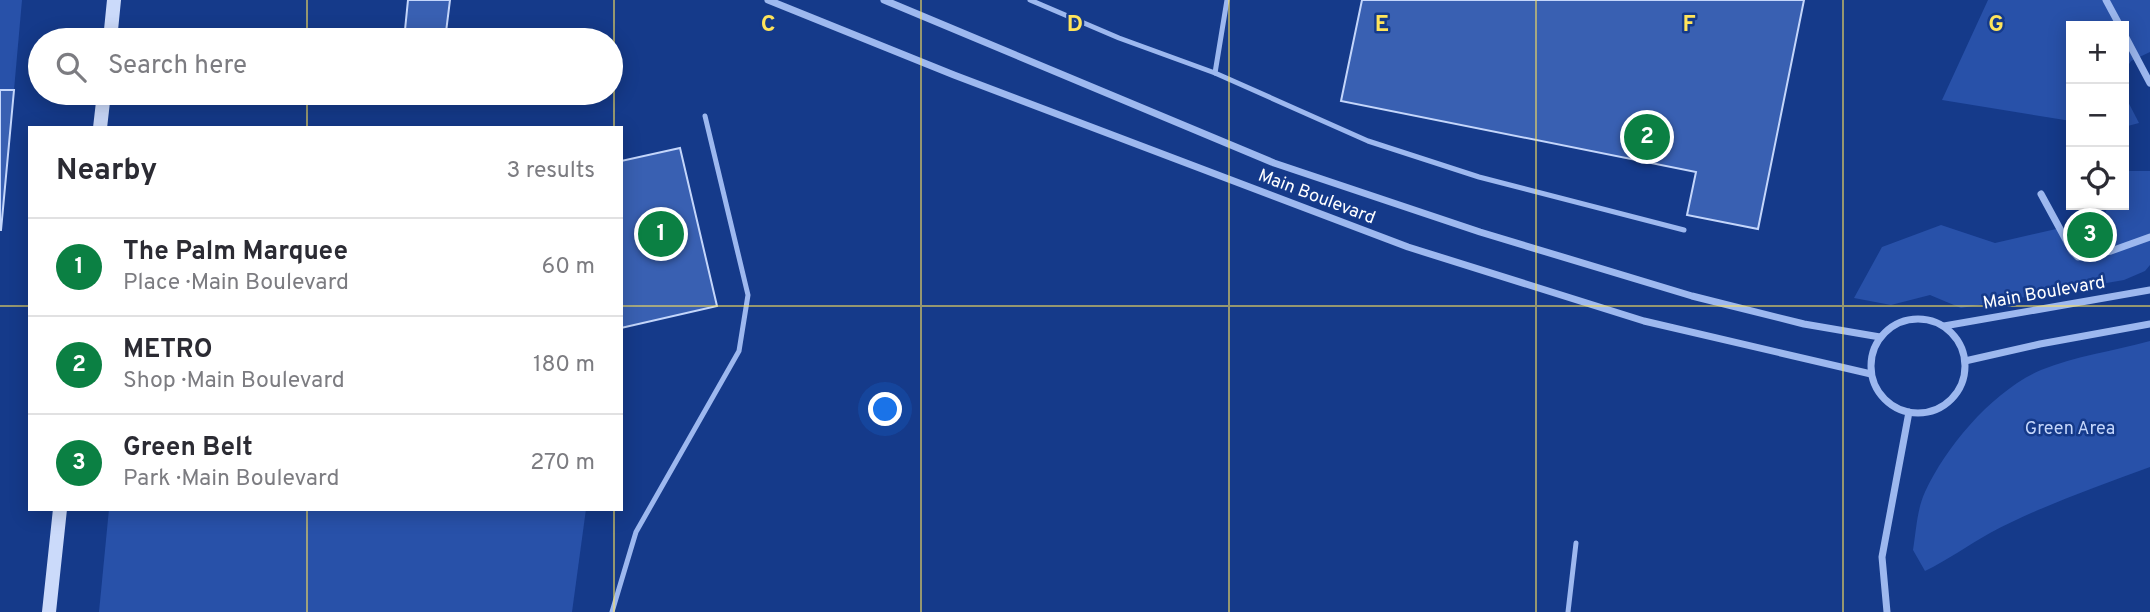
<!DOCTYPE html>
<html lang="en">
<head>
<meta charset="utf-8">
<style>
	:root { --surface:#fff; --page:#f7f7f7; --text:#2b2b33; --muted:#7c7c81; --line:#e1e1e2; --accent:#0b8043 }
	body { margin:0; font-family:Overpass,sans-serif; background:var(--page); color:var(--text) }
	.controls { position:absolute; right:21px; top:21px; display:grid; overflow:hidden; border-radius:0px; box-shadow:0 4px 18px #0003 }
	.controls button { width:63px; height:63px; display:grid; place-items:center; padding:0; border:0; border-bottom:2px solid var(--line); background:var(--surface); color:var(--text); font:35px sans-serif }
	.you { position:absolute; left:886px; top:410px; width:24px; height:24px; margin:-18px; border:5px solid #fff; border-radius:50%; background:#1a73e8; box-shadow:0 0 0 10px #1a73e833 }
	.badge { display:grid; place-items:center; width:46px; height:46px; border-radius:50%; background:var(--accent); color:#fff; font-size:23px; font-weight:700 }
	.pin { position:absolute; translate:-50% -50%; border:4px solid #fff; box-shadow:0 2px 7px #0006 }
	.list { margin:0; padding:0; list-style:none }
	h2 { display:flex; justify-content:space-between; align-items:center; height:91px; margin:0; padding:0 28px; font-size:30px }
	h2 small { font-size:23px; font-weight:400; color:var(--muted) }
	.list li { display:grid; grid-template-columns:46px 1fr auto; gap:21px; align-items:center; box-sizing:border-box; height:98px; padding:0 28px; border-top:2px solid var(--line) }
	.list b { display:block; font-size:26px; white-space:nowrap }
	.list p { margin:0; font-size:23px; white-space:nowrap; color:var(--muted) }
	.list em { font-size:23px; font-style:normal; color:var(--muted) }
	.icon { flex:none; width:38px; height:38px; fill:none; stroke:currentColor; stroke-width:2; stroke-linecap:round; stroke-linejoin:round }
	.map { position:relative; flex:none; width:2150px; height:612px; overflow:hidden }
	.search { position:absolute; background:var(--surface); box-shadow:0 4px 18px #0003; left:28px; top:28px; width:595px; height:77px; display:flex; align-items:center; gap:18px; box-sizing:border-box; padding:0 24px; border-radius:38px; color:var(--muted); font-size:26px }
	.panel { position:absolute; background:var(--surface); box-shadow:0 4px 18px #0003; left:28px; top:126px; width:595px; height:385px; border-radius:0px }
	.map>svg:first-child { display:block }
</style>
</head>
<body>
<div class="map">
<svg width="2150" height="612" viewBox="0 0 2150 612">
	<rect width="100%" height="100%" fill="#153a8a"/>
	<g fill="#2851a9">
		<polygon points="0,0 22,0 14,90 0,90"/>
		<polygon points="1988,0 2150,0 2150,52 2131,61 2124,72 2124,26 2071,26 2071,121 1942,100"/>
		<polygon points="2124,94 2139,123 2124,127"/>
		<polygon points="2127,171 2150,171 2150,265 2145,271 2124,280 1961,308 1930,295 1891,305 1854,298 1882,247 1941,225 1995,243 2065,227 2105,213 2109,205 2124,205 2124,177"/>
		<path d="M2150,341V467C2096,487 2041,506 1990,533C1968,545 1948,560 1925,571L1913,550C1916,532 1917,509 1925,492C1947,445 1993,391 2041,370C2075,356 2114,351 2150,341Z"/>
		<polygon points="109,509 586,509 572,612 99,612"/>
	</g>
	<g fill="#3960b2" stroke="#c4d6fb" stroke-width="2">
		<polygon points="408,0 450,0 445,40 404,40"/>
		<polygon points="1362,0 1804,0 1758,229 1687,215 1696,172 1341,101"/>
		<polygon points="0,90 14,90 1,230 0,230"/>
		<polygon points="680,148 717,306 621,328 621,161"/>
	</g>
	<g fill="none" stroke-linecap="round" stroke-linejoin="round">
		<g stroke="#9db8ef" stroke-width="5">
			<polyline points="1030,0 1119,38 1215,73 1368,141 1479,177 1684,230"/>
			<polyline points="1215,73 1227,0"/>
			<polyline points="612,612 636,532 739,351 748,295 705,116"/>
			<polyline points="1568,612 1576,543"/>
		</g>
		<g stroke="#9db8ef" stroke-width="7">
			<polyline points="768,0 954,75 1408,247 1644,321 1871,374"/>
			<polyline points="884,0 1274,163 1480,232 1692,296 1804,324 1880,337"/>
			<polyline points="2106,0 2120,26"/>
			<polyline points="2124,34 2150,83"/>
			<polyline points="2041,194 2072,251 2078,257 2111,251 2150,237"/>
			<circle cx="1918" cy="366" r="47"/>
			<polyline points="1944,326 2150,290"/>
			<polyline points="1965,361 2040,344 2150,324"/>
			<polyline points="1887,612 1882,557 1909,412"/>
		</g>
		<g stroke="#cbdafa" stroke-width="14">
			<polyline points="110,40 114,0"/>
			<polyline points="100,128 104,93"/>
			<polyline points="49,612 60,509"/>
		</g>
	</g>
	<path fill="none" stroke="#ffe45b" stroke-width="2" stroke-opacity="0.55" d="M307,0V40M614,0V128M921,0V612M1229,0V612M1536,0V612M1843,0V612M307,93V128M0,306H30M621,306H2150M307,509V612M614,509V612"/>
	<g text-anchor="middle" stroke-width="5" stroke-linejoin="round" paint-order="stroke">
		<g font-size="18" fill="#fff" stroke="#153a8a">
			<text transform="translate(1317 196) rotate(21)" y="6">Main Boulevard</text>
			<text transform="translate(2044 292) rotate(-10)" y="6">Main Boulevard</text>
		</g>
		<g font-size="18" fill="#c4d6fb" stroke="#153a8a">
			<text x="2070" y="434">Green Area</text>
		</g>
	</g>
	<g font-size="23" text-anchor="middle" font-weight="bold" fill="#ffe45b" stroke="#153a8a" stroke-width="5" stroke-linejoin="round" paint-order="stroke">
		<text x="768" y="31">C</text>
		<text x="1075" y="31">D</text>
		<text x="1382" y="31">E</text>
		<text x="1689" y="31">F</text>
		<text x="1996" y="31">G</text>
	</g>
</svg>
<div class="controls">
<button>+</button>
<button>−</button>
<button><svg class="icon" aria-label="locate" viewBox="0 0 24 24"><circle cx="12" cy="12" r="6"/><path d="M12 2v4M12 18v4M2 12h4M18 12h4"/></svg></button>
</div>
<div class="you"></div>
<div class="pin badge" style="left:661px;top:234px">1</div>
<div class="pin badge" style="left:1647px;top:137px">2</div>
<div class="pin badge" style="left:2090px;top:235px">3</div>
<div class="search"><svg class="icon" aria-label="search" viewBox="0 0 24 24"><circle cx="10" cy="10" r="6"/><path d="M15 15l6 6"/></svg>Search here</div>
<section class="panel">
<h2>Nearby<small>3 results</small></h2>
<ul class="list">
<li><span class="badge">1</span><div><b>The Palm Marquee</b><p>Place · Main Boulevard</p></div><em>60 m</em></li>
<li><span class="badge">2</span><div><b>METRO</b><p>Shop · Main Boulevard</p></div><em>180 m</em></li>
<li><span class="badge">3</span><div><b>Green Belt</b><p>Park · Main Boulevard</p></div><em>270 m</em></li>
</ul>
</section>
</div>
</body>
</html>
